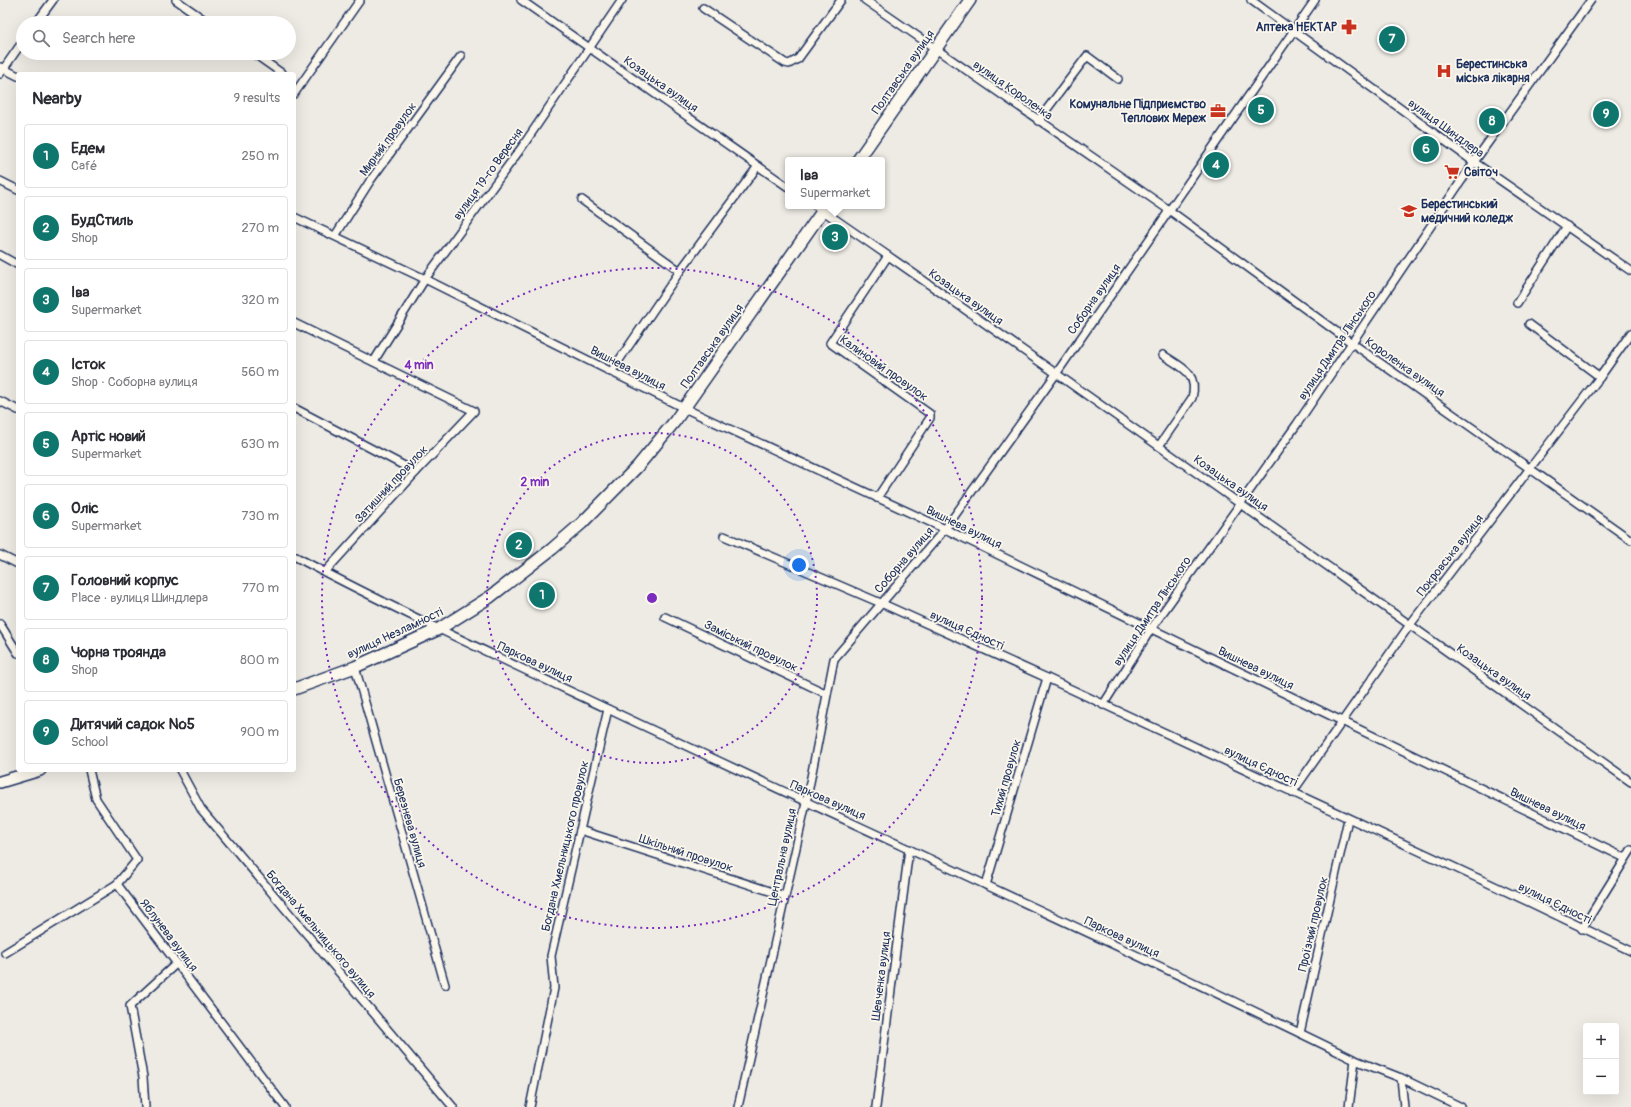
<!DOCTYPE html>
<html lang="en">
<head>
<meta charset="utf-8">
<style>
	:root { --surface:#fff; --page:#f2f2f3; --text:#2b2b33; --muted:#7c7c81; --line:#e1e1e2; --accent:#0f766e }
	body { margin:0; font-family:Pangolin,sans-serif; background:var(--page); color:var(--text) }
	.controls { position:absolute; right:12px; bottom:12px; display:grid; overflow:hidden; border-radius:4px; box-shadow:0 4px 16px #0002 }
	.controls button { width:36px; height:36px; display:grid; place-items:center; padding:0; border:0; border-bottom:1px solid var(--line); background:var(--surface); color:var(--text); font:20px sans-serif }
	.you { position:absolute; left:799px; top:565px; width:14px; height:14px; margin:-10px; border:3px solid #fff; border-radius:50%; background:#1a73e8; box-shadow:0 0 0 6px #1a73e833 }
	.badge { display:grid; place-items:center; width:26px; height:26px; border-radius:50%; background:var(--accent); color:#fff; font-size:13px; font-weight:700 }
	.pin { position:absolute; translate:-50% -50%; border:2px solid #fff; box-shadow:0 1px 4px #0006 }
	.popup { position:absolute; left:785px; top:157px; width:100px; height:52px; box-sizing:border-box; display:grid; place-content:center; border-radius:4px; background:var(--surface); filter:drop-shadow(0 1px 3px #0005); font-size:13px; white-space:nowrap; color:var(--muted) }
	.popup b { font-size:15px; color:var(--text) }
	.popup::after { content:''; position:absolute; left:50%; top:100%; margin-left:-8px; border:8px solid transparent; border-top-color:var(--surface) }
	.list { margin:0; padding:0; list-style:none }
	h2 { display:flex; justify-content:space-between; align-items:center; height:52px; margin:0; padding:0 16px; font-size:17px }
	h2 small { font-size:13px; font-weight:400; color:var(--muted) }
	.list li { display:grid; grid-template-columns:26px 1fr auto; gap:12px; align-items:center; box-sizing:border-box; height:64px; margin:0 8px 8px; padding:0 8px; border:1px solid var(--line); border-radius:4px }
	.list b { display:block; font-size:15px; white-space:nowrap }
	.list p { margin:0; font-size:13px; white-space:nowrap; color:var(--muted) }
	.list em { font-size:13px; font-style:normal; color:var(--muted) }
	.icon { flex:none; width:22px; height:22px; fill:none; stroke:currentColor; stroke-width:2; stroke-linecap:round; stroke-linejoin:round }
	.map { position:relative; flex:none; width:1631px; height:1107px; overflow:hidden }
	.search { position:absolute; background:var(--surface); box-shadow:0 4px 16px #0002; left:16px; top:16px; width:280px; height:44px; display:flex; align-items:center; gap:10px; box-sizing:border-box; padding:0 14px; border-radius:22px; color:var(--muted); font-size:15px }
	.panel { position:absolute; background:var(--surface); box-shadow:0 4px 16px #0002; left:16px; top:72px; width:280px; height:700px; border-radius:4px }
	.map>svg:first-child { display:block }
</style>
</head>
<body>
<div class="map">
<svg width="1631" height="1107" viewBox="0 0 1631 1107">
	<rect width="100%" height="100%" fill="#eeebe4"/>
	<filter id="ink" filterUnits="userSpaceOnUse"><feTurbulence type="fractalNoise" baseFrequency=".025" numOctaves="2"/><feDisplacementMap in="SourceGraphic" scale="8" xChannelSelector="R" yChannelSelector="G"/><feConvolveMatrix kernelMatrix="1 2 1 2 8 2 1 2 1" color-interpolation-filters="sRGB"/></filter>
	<g filter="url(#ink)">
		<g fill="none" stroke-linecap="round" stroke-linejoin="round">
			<defs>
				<g id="minor">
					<polyline points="176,0 209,23"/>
					<polyline points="521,0 788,187"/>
					<polyline points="865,0 1169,210 1352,343 1631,540"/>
					<polyline points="1251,0 1474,162 1631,271"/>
					<polyline points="703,8 785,63 789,64 798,59 841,0"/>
					<polyline points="36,23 53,0"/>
					<polyline points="253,53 283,74"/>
					<polyline points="0,67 18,76"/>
					<polyline points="0,74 23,41"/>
					<polyline points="294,94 360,0"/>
					<polyline points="1038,121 1087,56 1118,79"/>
					<polyline points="0,181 18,190"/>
					<polyline points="582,200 680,271"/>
					<path d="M816,206C1090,394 1359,590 1631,782"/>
					<polyline points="294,217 425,279 684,408 945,529 1625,858"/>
					<polyline points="335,236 370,181 461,56"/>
					<polyline points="0,255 18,265"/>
					<polyline points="1517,303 1567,226"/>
					<polyline points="294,323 474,411 416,472 325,572"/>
					<polyline points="1529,324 1600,377"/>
					<polyline points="374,361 425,279 522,147 622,0"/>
					<polyline points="611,372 680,271 758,166"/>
					<polyline points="0,401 18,410"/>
					<polyline points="294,408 416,472"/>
					<path d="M1159,446L1192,398C1199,373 1181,367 1163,355"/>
					<polyline points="877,498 930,418 930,414 830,343 888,256"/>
					<polyline points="724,536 883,604 1047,678 1529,902 1631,951"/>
					<polyline points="0,555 18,564"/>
					<path d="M294,556C398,611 506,661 612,711C859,828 1109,939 1355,1060L1401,1078L1461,1107"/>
					<polyline points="665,617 827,694"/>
					<polyline points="0,624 18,653"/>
					<polyline points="355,667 445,985"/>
					<polyline points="1103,705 1151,629 1297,424 1474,162 1591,0"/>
					<polyline points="89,770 96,799 137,860 117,884 285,1107"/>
					<polyline points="180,770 201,809 453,1107"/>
					<polyline points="1292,793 1409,626 1600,377 1631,333"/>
					<polyline points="580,830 785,896"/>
					<polyline points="986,885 1047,678"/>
					<polyline points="1582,929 1631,850"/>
					<polyline points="5,953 117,884"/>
					<polyline points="1300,1033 1348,819"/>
					<polyline points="1401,1078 1404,1107"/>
					<polyline points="145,1107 143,1077 130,1006 177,963"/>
					<polyline points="530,1107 554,988 551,956 608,709"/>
					<polyline points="738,1107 806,803 834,659 945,529 1056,374 1315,0"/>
					<polyline points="876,1107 909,849"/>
					<polyline points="1349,1107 1355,1060"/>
				</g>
				<g id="trunk">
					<polyline points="858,160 970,0"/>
					<polyline points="294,689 355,667 439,629 490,597 552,549 582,523 638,466 675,421 826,206"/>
					<polyline points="0,782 40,770"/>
				</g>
			</defs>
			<use href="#minor" stroke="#1b2f5e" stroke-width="10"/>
			<use href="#trunk" stroke="#1b2f5e" stroke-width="14"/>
			<use href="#minor" stroke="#fbf7ec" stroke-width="7"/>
			<use href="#trunk" stroke="#fbf7ec" stroke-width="11"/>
		</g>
	</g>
	<g fill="none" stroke="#7b2cbf" stroke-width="2" stroke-dasharray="2 4">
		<circle cx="652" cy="598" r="165"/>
		<circle cx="652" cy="598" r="330"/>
	</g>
	<defs>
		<symbol id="pharmacy-bare" viewBox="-9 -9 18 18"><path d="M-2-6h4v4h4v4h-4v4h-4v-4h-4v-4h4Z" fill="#c8321e" stroke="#fbf7ec" stroke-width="2.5" paint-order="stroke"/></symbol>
		<symbol id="hospital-bare" viewBox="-9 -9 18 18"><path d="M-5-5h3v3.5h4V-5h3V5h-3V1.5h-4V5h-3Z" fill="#c8321e" stroke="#fbf7ec" stroke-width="2.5" paint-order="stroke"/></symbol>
		<symbol id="office-bare" viewBox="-9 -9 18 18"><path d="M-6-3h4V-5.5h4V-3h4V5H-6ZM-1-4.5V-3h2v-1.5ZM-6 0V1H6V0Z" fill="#c8321e" stroke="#fbf7ec" stroke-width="2.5" paint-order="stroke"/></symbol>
		<symbol id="supermarket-bare" viewBox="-9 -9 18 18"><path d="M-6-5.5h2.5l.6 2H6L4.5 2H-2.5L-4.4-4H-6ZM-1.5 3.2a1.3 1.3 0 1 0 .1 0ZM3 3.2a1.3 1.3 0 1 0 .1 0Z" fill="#c8321e" stroke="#fbf7ec" stroke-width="2.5" paint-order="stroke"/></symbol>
		<symbol id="university-bare" viewBox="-9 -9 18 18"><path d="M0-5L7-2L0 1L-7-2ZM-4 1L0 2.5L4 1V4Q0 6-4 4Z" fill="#c8321e" stroke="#fbf7ec" stroke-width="2.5" paint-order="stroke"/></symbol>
	</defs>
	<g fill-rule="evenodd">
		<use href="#pharmacy-bare" x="1338" y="16" width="22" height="22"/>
		<use href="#hospital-bare" x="1433" y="60" width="22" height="22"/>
		<use href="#office-bare" x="1207" y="100" width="22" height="22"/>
		<use href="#supermarket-bare" x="1441" y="161" width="22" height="22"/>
		<use href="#university-bare" x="1398" y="200" width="22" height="22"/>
	</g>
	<g text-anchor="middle" stroke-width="3.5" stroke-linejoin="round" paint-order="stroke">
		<g font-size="12" font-weight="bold" fill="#1b2f5e" stroke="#fbf7ec" text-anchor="start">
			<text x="1337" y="31" text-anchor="end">Аптека НЕКТАР</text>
			<text x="1456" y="68">Берестинська<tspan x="1456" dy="14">міська лікарня</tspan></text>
			<text x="1206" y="108" text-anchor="end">Комунальне Підприємство<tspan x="1206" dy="14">Теплових Мереж</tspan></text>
			<text x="1464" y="176">Світоч</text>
			<text x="1421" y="208">Берестинський<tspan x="1421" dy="14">медичний коледж</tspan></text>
		</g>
		<g font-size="12" fill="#1b2f5e" stroke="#fbf7ec">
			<text transform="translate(903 72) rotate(-55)" y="4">Полтавська вулиця</text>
			<text transform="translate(661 84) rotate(35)" y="4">Козацька вулиця</text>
			<text transform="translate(1013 90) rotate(35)" y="4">вулиця Короленка</text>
			<text transform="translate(1446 128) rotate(36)" y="4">вулиця Шиндлера</text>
			<text transform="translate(388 139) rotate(-54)" y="4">Мирний провулок</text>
			<text transform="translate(488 174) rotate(-54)" y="4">вулиця 19-го Вересня</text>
			<text transform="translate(966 297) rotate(35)" y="4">Козацька вулиця</text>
			<text transform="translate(1094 299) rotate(-55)" y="4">Соборна вулиця</text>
			<text transform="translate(1337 345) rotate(-56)" y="4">вулиця Дмитра Лінського</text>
			<text transform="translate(712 346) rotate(-55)" y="4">Полтавська вулиця</text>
			<text transform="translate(1405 367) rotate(35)" y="4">Короленка вулиця</text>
			<text transform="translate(628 368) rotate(27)" y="4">Вишнева вулиця</text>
			<text transform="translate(884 368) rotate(35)" y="4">Калиновий провулок</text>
			<text transform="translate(1231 483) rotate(35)" y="4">Козацька вулиця</text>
			<text transform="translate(391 484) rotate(-47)" y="4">Затишний провулок</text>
			<text transform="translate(964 527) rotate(26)" y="4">Вишнева вулиця</text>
			<text transform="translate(1450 555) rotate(-52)" y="4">Покровська вулиця</text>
			<text transform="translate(904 560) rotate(-49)" y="4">Соборна вулиця</text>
			<text transform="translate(1152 611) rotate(-56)" y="4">вулиця Дмитра Лінського</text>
			<text transform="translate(967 630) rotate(24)" y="4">вулиця Єдності</text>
			<text transform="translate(395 633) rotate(-25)" y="4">вулиця Незламності</text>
			<text transform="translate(751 646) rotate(26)" y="4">Заміський провулок</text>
			<text transform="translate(535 662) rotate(25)" y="4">Паркова вулиця</text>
			<text transform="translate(1256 668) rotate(26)" y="4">Вишнева вулиця</text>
			<text transform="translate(1494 672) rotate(35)" y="4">Козацька вулиця</text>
			<text transform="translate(1261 766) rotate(25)" y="4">вулиця Єдності</text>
			<text transform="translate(1006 778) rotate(-74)" y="4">Тихий провулок</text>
			<text transform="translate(828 800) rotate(24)" y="4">Паркова вулиця</text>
			<text transform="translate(1548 809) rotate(26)" y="4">Вишнева вулиця</text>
			<text transform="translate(410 823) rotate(74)" y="4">Березнева вулиця</text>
			<text transform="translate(565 846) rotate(-77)" y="4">Богдана Хмельницького провулок</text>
			<text transform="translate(686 853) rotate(18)" y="4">Шкільний провулок</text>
			<text transform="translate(782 857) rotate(-78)" y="4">Центральна вулиця</text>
			<text transform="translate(1555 903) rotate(26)" y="4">вулиця Єдності</text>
			<text transform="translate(1313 924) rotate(-77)" y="4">Проїзний провулок</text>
			<text transform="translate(321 934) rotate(50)" y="4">Богдана Хмельницького вулиця</text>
			<text transform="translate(169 935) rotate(53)" y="4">Яблунева вулиця</text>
			<text transform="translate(1122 937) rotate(25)" y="4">Паркова вулиця</text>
			<text transform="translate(881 976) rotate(-83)" y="4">Шевченка вулиця</text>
		</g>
	</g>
	<circle cx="652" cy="598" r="6" fill="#7b2cbf" stroke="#fbf7ec" stroke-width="2"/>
	<g font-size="12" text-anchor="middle" font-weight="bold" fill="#7b2cbf" stroke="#fbf7ec" stroke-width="3.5" stroke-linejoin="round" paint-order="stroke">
		<text x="419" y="369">4 min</text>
		<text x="535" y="486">2 min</text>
	</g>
</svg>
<div class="controls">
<button>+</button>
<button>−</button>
</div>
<div class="you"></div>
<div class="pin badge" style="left:542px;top:595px">1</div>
<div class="pin badge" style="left:519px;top:545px">2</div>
<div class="pin badge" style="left:835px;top:237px">3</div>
<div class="popup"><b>Іва</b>Supermarket</div>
<div class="pin badge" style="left:1216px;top:165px">4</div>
<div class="pin badge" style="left:1261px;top:110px">5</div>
<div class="pin badge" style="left:1426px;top:149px">6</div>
<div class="pin badge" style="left:1392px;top:39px">7</div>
<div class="pin badge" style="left:1492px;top:121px">8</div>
<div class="pin badge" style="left:1606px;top:114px">9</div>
<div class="search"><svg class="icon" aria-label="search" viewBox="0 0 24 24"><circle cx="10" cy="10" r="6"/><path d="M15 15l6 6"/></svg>Search here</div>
<section class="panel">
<h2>Nearby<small>9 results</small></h2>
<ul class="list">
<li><span class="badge">1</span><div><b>Едем</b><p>Café</p></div><em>250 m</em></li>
<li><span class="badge">2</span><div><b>БудСтиль</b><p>Shop</p></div><em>270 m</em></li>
<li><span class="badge">3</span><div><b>Іва</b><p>Supermarket</p></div><em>320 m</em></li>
<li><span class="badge">4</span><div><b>Істок</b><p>Shop · Соборна вулиця</p></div><em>560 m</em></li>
<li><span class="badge">5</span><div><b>Артіс новий</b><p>Supermarket</p></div><em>630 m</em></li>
<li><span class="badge">6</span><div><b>Оліс</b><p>Supermarket</p></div><em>730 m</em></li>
<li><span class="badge">7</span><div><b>Головний корпус</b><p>Place · вулиця Шиндлера</p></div><em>770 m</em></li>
<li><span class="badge">8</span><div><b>Чорна троянда</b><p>Shop</p></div><em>800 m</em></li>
<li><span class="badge">9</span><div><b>Дитячий садок №5</b><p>School</p></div><em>900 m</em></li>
</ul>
</section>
</div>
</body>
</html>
